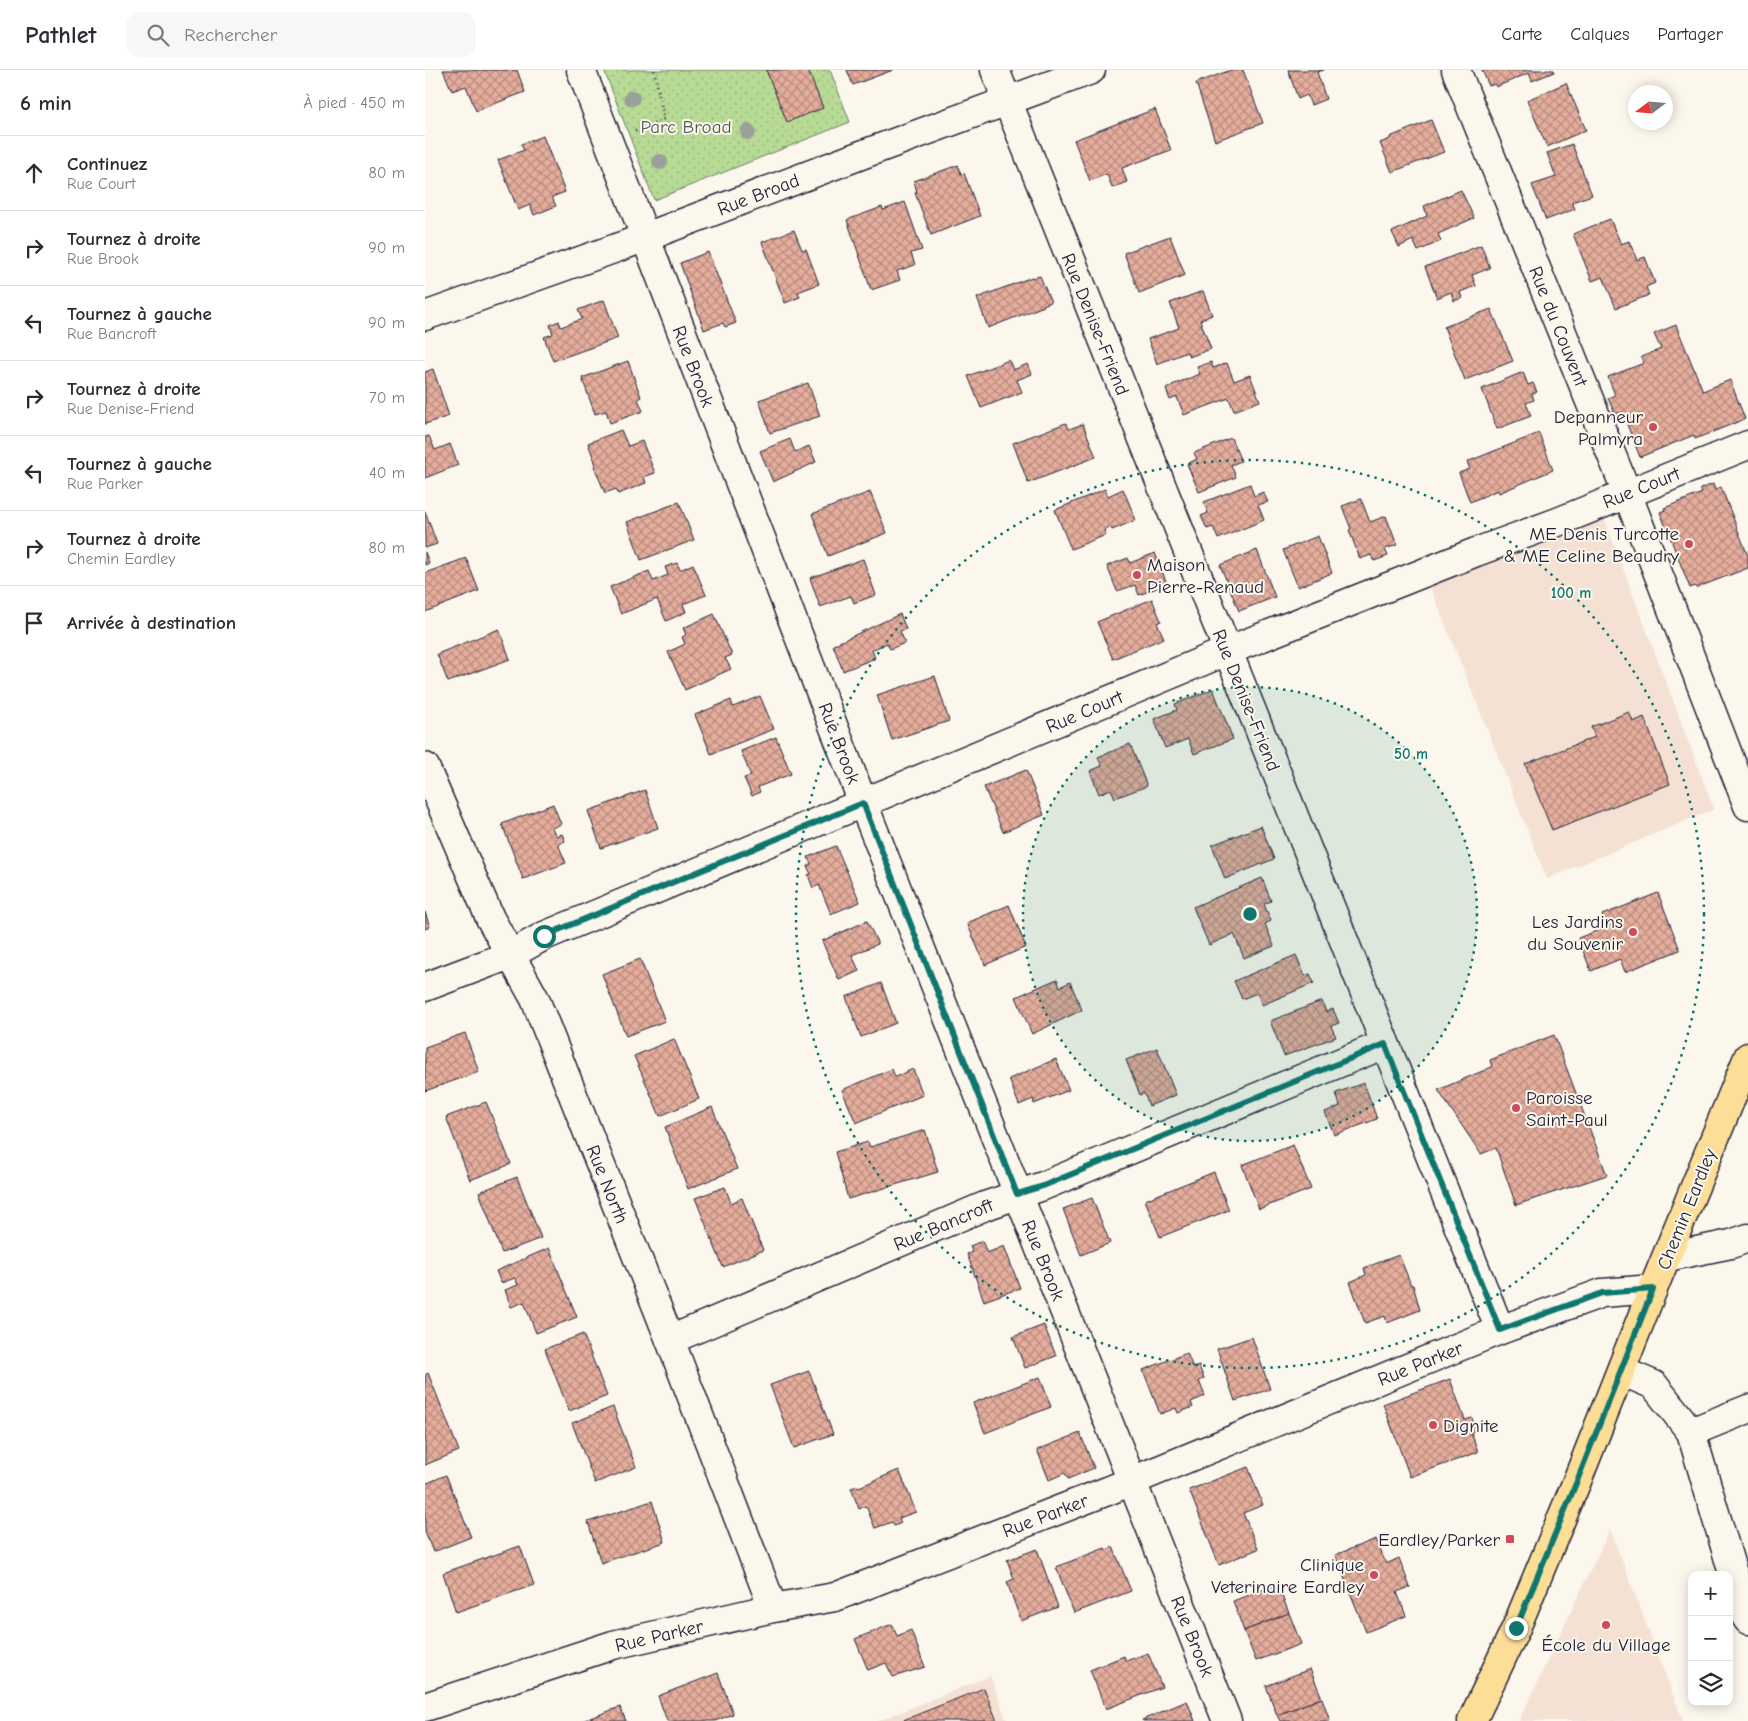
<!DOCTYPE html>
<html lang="fr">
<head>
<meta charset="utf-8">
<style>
	:root { --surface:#fff; --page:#f7f7f7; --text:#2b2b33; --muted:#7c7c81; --line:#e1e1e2 }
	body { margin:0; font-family:"Comic Neue",sans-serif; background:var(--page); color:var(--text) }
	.controls { position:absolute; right:15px; bottom:15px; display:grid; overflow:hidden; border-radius:10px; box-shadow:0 2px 12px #0003 }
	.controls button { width:45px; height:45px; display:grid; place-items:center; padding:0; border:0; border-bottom:1px solid var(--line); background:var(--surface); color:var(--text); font:25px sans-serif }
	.compass { position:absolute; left:1203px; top:15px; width:45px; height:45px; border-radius:50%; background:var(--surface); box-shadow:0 2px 12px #0003; rotate:254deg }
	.stop { position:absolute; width:15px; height:15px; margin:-11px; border:4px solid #0f766e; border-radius:50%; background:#fff }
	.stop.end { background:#0f766e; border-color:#fff; box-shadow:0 1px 5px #0008 }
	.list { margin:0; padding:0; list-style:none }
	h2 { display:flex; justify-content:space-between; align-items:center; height:65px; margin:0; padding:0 20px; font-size:21px }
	h2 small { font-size:16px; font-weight:400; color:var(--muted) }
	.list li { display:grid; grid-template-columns:32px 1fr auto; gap:15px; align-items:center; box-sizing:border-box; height:75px; padding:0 20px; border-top:1px solid var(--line) }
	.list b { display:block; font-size:19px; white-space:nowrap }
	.list p { margin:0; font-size:16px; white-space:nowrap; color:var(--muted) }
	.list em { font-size:16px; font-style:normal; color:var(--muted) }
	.icon { flex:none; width:28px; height:28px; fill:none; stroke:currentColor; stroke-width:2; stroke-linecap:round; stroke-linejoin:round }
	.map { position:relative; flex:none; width:1323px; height:1651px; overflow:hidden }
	header { display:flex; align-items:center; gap:30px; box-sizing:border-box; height:70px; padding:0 25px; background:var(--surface); border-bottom:1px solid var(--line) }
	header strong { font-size:24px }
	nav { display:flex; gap:28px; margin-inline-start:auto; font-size:18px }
	.search { width:350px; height:45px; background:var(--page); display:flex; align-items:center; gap:12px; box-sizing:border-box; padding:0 18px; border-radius:15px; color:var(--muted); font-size:19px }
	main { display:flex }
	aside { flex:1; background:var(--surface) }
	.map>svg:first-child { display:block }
</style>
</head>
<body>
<header>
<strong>Pathlet</strong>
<div class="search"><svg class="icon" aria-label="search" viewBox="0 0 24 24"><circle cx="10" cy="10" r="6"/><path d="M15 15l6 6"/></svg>Rechercher</div>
<nav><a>Carte</a><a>Calques</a><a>Partager</a></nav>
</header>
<main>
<aside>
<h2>6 min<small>À pied · 450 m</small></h2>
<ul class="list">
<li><svg class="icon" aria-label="ahead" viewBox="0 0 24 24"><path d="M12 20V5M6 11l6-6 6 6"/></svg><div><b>Continuez</b><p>Rue Court</p></div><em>80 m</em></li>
<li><svg class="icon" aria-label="right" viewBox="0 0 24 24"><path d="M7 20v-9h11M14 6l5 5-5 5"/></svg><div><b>Tournez à droite</b><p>Rue Brook</p></div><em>90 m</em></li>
<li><svg class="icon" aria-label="left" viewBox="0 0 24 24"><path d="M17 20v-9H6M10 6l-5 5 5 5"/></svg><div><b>Tournez à gauche</b><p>Rue Bancroft</p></div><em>90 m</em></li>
<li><svg class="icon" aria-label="right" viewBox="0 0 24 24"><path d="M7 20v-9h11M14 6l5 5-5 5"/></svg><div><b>Tournez à droite</b><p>Rue Denise-Friend</p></div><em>70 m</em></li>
<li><svg class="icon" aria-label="left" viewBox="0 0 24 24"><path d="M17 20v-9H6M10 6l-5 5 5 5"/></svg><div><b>Tournez à gauche</b><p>Rue Parker</p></div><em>40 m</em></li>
<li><svg class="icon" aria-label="right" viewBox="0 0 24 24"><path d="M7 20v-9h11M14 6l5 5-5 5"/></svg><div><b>Tournez à droite</b><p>Chemin Eardley</p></div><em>80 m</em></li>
<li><svg class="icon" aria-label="arrive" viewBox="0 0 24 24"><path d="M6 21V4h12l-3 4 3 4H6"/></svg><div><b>Arrivée à destination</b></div></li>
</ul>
</aside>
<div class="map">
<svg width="1323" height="1651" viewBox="0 0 1323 1651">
	<defs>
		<pattern id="park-dots" width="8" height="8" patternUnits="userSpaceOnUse" patternTransform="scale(1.25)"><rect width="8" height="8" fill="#b7da95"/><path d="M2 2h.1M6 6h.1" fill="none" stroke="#9dbb81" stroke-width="1.8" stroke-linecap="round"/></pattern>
		<pattern id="building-cross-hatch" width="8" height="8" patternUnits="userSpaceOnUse" patternTransform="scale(1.25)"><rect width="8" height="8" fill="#e5ad9c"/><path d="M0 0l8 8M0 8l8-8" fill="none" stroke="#b98c80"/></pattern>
	</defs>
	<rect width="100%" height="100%" fill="#fbf7ec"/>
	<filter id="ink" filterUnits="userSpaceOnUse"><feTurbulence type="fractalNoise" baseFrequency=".02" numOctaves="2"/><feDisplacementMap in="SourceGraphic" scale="10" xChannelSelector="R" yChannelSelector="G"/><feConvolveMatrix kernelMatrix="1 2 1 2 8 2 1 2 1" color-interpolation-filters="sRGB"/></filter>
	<g filter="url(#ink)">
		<g fill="#f4e1d4">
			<polygon points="1178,445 1289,739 1122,809 1004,514"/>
			<polygon points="1185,1459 1258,1651 1094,1651"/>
			<polygon points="565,1606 582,1651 453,1651"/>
		</g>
		<polygon fill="url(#park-dots)" stroke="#6c7e68" points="179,0 405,0 425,52 229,130"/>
		<g fill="url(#building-cross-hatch)" stroke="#22223b">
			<polygon points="18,0 92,0 100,22 51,41 41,16 27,21"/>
			<polygon points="341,0 383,0 398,38 362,52"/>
			<polygon points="422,0 468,0 428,15"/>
			<polygon points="806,0 818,0 838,53 790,71 771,13"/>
			<polygon points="863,0 899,0 892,2 901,29 886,35 882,25 873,29"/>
			<polygon points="1057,0 1129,0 1129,2 1107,11 1104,3 1071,17 1070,14 1064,16"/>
			<polygon points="1141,13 1161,60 1122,77 1102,30"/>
			<polygon points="730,39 746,80 697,98 702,112 687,118 682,104 665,111 649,70"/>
			<polygon points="1006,50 1019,82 967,102 955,73 965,69 965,67"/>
			<polygon points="118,66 140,122 127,127 131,136 109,145 105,135 93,140 73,90 99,80 96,74"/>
			<polygon points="1147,74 1167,125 1147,132 1150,139 1121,150 1107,115 1131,107 1122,83"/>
			<polygon points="533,95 536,104 539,103 555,146 506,165 490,123 492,122 489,111"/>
			<polygon points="1036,120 1049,148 1013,164 1016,171 993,181 988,170 974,177 967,162 1002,146 999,136"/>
			<polygon points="480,132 497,180 486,183 490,195 472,201 475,210 446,220 422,150 457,137 458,140"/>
			<polygon points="1185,149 1196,174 1204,171 1212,190 1220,187 1230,213 1221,217 1224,225 1191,238 1178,207 1167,211 1148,164"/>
			<polygon points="369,160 377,180 381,179 394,214 373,222 375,227 360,233 337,172"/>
			<polygon points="745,166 760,205 714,223 699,183"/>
			<polygon points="1056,175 1065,198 1047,205 1051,216 1035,222 1037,228 1029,231 1026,222 1012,228 1000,197"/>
			<polygon points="283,182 311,253 300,257 298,253 279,260 255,193"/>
			<polygon points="615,206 626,232 618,235 619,236 563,258 552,228 607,207 608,208"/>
			<polygon points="778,221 787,245 775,250 786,279 764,287 762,282 732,294 723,269 754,258 745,233"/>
			<polygon points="179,230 193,268 128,291 119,267 128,264 125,255 134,251 136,257 157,249 153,240"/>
			<polygon points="1066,239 1088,291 1040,310 1019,257"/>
			<polygon points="1251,255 1278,321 1305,310 1320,349 1270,369 1269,365 1215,387 1197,342 1190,344 1183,328 1190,325 1183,307 1219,293 1216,287 1236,279 1229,264"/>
			<polygon points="584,290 588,300 603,294 607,304 592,310 597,322 556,338 543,306"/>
			<polygon points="203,291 216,327 213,329 218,341 185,353 181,341 170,344 157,308"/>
			<polygon points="786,292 788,298 802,293 809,311 825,305 835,331 809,341 804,328 759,345 752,327 745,330 741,319 747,316 747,315 775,304 772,297"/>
			<polygon points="8,299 24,346 0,354 0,302"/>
			<polygon points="1098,302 1103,315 1108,313 1112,322 1107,324 1109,330 1101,333 1106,346 1072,359 1057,319"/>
			<polygon points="383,313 395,346 345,363 334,330"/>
			<polygon points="641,353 644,359 658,354 671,387 603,413 588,373"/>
			<polygon points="196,360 203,376 217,371 230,403 219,407 221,413 193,424 191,419 180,423 169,396 171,395 163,373"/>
			<polygon points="1114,363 1128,400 1074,423 1073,420 1045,432 1034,403 1045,399 1042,392"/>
			<polygon points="4,366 10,380 25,374 33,395 0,408 0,367"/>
			<polygon points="806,368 816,391 806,395 811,407 774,422 762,394 772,389 769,383"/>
			<polygon points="365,369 370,382 384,376 391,392 348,412 335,381"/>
			<polygon points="825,414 829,426 838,422 843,432 833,435 839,450 793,469 788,457 782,459 776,446 783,443 779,432"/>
			<polygon points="1288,414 1290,420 1296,417 1323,486 1323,498 1271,518 1270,516 1265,518 1235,442 1240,440 1239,438 1277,423 1275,419"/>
			<polygon points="680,419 683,426 698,419 711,450 687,460 685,457 679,460 681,465 646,479 630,440"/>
			<polygon points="445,422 462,463 403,486 387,444"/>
			<polygon points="936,429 945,452 961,446 972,475 960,479 963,486 949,491 946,485 935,489 924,460 926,459 917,436"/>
			<polygon points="254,432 269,470 216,490 202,452"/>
			<polygon points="0,441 12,474 0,478"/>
			<polygon points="893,466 907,503 873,517 858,480"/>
			<polygon points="832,480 850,527 814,541 795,495"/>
			<polygon points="0,482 4,493 0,495"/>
			<polygon points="730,483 742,514 714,525 710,515 692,521 682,496 703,488 705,493"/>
			<polygon points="41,488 54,521 0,542 0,503"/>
			<polygon points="438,489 451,525 429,533 426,526 395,537 385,508"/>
			<polygon points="252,493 255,500 268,494 281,525 258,534 261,542 241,551 232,529 196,544 185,517 224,501 228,511 243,505 240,497"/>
			<polygon points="727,529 736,551 732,553 739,568 688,589 672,552"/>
			<polygon points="289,544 307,585 300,588 306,599 260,620 243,582 260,574 257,567 261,565 258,558"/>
			<polygon points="475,544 481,559 475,561 480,573 465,579 462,573 447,580 450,588 418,601 408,575"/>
			<polygon points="74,559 85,589 23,612 12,584"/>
			<polygon points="510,606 524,651 467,670 452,625"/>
			<polygon points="788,619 808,669 769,684 763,669 740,678 729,649 752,640 750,634"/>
			<polygon points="335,626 349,659 286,684 270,645 306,630 308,637"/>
			<polygon points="1204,642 1208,652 1219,647 1245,714 1127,760 1100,694 1170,667 1166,657"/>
			<polygon points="351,667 366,704 333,717 335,722 327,726 319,708 326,706 316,681"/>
			<polygon points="705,674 722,716 690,728 686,719 674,724 665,701 677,696 673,687"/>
			<polygon points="601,700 619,745 578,762 559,717"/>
			<polygon points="220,720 233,758 176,778 163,741"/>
			<polygon points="128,734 136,754 127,758 131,766 137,764 140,771 133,774 141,793 98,809 77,754"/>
			<polygon points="836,756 849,789 800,809 787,775"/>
			<polygon points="411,776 435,832 406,844 394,815 388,818 383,805 386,804 382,796 386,794 383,787"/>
			<polygon points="837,808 846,831 839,834 846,851 840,854 849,876 819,888 809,864 784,875 768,837"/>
			<polygon points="1233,823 1255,880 1200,902 1195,889 1166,901 1153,868 1182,857 1177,845"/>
			<polygon points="584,835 601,877 560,895 542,853"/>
			<polygon points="0,842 5,857 0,859"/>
			<polygon points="442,851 453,874 427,885 434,901 414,910 397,871"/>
			<polygon points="871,885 880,906 885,904 889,913 837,935 832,923 817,929 809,911"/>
			<polygon points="215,889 240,951 201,966 177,904"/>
			<polygon points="632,909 635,917 645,912 657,940 607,964 591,927"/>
			<polygon points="456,913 471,953 436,967 421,927"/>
			<polygon points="897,931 901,942 908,939 914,953 906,956 911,967 859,986 845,951"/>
			<polygon points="40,963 54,1002 0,1021 0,977"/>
			<polygon points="1129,965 1182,1105 1091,1135 1071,1078 1056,1084 1013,1020 1067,997 1065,990"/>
			<polygon points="249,969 274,1029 235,1046 209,986"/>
			<polygon points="732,978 751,1025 724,1036 719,1023 715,1025 701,990"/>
			<polygon points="631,989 644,1020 609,1034 608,1029 594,1035 584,1009"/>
			<polygon points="467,999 470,1007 488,999 498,1025 431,1053 417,1020"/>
			<polygon points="939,1013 952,1049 909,1065 900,1042 915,1036 911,1023"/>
			<polygon points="61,1032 86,1094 45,1110 21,1047"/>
			<polygon points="287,1037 312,1099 263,1119 240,1057"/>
			<polygon points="500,1060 513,1102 423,1129 410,1082 443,1072 445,1077"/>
			<polygon points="868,1075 886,1119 834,1139 817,1095"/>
			<polygon points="789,1102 804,1140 735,1167 720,1130"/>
			<polygon points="92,1107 116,1168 77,1183 54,1122"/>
			<polygon points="300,1117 306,1133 317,1128 338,1180 298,1197 270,1128"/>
			<polygon points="667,1128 685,1173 656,1185 638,1139"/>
			<polygon points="557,1171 562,1183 579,1176 595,1218 559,1231 542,1184 547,1182 545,1176"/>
			<polygon points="124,1178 152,1247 111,1263 99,1232 86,1237 80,1220 93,1215 90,1208 76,1213 71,1201"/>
			<polygon points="974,1185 986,1215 988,1215 995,1240 962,1253 960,1246 940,1253 925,1212 941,1205 939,1198"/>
			<polygon points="619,1255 631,1286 600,1298 588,1267"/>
			<polygon points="158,1264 182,1326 144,1341 120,1279"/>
			<polygon points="827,1267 845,1319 810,1331 792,1279"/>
			<polygon points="762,1283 768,1298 774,1296 779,1309 774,1311 780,1326 766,1332 768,1337 753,1343 751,1338 735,1344 718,1300"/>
			<polygon points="384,1301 408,1364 369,1378 345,1315"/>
			<polygon points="3,1303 34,1381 0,1395 0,1305"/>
			<polygon points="615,1307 626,1337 560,1363 548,1333"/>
			<polygon points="1025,1309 1040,1350 1047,1348 1051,1360 1046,1362 1053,1382 985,1407 958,1334"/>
			<polygon points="188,1337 211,1397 170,1413 147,1353"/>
			<polygon points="655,1363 669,1398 643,1409 640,1403 624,1410 612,1380"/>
			<polygon points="823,1397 838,1435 818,1443 833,1479 794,1495 764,1420"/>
			<polygon points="474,1400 491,1442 474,1448 476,1453 469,1456 467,1452 450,1458 441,1436 434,1439 426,1418 433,1416 434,1417"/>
			<polygon points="21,1405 46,1467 8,1482 0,1462 0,1414"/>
			<polygon points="227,1431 240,1472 176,1493 163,1452"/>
			<polygon points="951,1469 961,1494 974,1488 985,1517 972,1522 981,1546 941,1562 910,1485"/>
			<polygon points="95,1476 109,1515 31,1542 18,1503"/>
			<polygon points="688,1477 706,1521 649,1543 631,1497 680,1478 681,1480"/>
			<polygon points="612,1479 633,1537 596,1551 582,1512 589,1509 582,1490"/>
			<polygon points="852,1514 864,1543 819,1561 808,1531"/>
			<polygon points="864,1543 876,1574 831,1591 819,1561"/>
			<polygon points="467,1554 472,1566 486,1560 500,1597 468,1607 461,1593 443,1600 430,1569"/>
			<polygon points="723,1583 737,1617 681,1639 665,1600 699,1586 701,1591"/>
			<polygon points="885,1599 897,1628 852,1645 841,1616"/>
			<polygon points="293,1603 308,1644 290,1651 242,1651 233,1626"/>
			<polygon points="559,1618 572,1651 476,1651"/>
			<polygon points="897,1628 905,1651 855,1651 852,1645"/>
			<polygon points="762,1631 770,1651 718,1651 717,1650"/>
			<polygon points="195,1637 201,1651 157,1651"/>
		</g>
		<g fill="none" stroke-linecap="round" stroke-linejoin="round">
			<defs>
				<g id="minor">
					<polyline points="156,0 438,733 802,1651"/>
					<polyline points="570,0 1075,1260"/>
					<polyline points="1031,0 1202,423 1323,736"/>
					<polyline points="0,246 197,176 436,85 666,0"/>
					<polyline points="0,697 65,848 110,929 245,1270 348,1538"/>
					<polyline points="0,917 85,885 119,866 802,581 1051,482 1130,453 1323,375"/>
					<polyline points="1242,1187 1306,1174 1323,1168"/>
					<polyline points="245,1270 560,1136 618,1116 960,974"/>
					<polyline points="1196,1301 1229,1315 1266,1362 1321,1547 1323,1550"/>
					<polyline points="1266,1362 1323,1339"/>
					<polyline points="0,1637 188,1575 348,1538 410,1527 685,1420 1075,1260 1177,1223 1228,1219"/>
				</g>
				<polyline id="major" points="1047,1651 1091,1558 1152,1411 1228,1219 1323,987"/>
			</defs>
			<use href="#minor" stroke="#22223b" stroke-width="31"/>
			<use href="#major" stroke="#22223b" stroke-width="31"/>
			<polyline stroke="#22223b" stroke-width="3" stroke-dasharray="1 4" stroke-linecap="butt" points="210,61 239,49 229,0"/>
			<use href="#minor" stroke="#fbf7ec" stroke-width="28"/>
			<use href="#major" stroke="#fcde96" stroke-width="28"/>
		</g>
		<g fill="#9ca09a">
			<circle cx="207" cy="28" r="8"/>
			<circle cx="323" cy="62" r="8"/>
			<circle cx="235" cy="92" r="8"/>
		</g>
	</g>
	<g fill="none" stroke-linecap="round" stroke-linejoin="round" filter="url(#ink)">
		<polyline stroke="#0f766e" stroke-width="6" points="119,866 438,733 592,1124 618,1116 960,974 1075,1260 1177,1223 1228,1219 1152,1411 1091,1558"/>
	</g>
	<circle cx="825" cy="844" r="227" fill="#0f766e" fill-opacity=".12"/>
	<g fill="none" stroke="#0f766e" stroke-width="2.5" stroke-dasharray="2.5 5">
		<circle cx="825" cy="844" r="227"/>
		<circle cx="825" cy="844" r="454"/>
	</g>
	<g fill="#d1495b" stroke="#fbf7ec" stroke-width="2">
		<circle cx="1228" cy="357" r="5"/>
		<circle cx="1264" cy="474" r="5"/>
		<circle cx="712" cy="505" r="5"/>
		<circle cx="1208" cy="862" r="5"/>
		<circle cx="1091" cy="1038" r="5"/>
		<circle cx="1008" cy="1355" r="5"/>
		<rect x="1080" y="1464" width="10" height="10" rx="2.5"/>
		<circle cx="949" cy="1505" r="5"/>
		<circle cx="1181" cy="1555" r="5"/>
	</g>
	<g text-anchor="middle" stroke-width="4" stroke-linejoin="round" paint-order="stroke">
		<g font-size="19" fill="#4f5956" stroke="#fbf7ec">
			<text x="261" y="63">Parc Broad</text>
		</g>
		<g font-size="19" fill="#22223b" stroke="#fbf7ec">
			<text transform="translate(333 124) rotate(-21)" y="7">Rue Broad</text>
			<text transform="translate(671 254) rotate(68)" y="7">Rue Denise-Friend</text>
			<text transform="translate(1134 256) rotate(68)" y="7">Rue du Couvent</text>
			<text transform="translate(269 296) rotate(69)" y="7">Rue Brook</text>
			<text transform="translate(1216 417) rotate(-22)" y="7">Rue Court</text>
			<text transform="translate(822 630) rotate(68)" y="7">Rue Denise-Friend</text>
			<text transform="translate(659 641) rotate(-23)" y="7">Rue Court</text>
			<text transform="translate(415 673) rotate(69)" y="7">Rue Brook</text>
			<text transform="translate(183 1114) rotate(68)" y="7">Rue North</text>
			<text transform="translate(1261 1139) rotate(-68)" y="7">Chemin Eardley</text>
			<text transform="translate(518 1154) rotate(-23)" y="7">Rue Bancroft</text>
			<text transform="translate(619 1190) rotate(68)" y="7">Rue Brook</text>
			<text transform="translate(995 1293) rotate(-22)" y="7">Rue Parker</text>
			<text transform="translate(620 1445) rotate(-21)" y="7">Rue Parker</text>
			<text transform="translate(234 1565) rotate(-13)" y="7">Rue Parker</text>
			<text transform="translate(768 1566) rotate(68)" y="7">Rue Brook</text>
		</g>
		<g font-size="19" fill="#22223b" stroke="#fbf7ec" text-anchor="end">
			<text x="1218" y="353">Depanneur<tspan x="1218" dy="22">Palmyra</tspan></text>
			<text x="1254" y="470">ME Denis Turcotte<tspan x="1254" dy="22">&amp; ME Celine Beaudry</tspan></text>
			<text x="722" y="501" text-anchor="start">Maison<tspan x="722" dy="22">Pierre-Renaud</tspan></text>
			<text x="1198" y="858">Les Jardins<tspan x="1198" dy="22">du Souvenir</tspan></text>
			<text x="1101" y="1034" text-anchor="start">Paroisse<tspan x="1101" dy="22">Saint-Paul</tspan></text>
			<text x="1018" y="1362" text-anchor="start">Dignite</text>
			<text x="1075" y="1476">Eardley/Parker</text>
			<text x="939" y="1501">Clinique<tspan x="939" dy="22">Veterinaire Eardley</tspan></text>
			<text x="1181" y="1581" text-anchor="middle">École du Village</text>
		</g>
	</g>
	<circle cx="825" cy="844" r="8" fill="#0f766e" stroke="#fbf7ec" stroke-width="2.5"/>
	<g font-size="15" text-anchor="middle" font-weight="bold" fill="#0f766e" stroke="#fbf7ec" stroke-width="4" stroke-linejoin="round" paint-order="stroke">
		<text x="1146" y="528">100 m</text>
		<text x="986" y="689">50 m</text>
	</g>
</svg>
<div class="controls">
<button>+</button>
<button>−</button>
<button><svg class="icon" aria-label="layers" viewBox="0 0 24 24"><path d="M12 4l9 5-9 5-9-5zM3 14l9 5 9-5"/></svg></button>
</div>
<svg class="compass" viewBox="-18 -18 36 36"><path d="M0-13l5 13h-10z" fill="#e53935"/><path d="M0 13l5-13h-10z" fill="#7c7c81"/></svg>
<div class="stop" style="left:119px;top:866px"></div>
<div class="stop end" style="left:1091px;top:1558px"></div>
</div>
</main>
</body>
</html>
